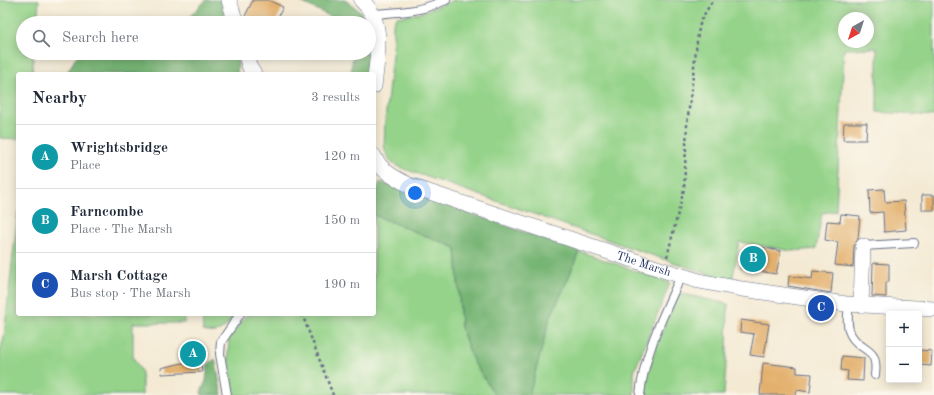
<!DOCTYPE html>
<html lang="en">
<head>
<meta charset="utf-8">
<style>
	:root { --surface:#fff; --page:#f2f2f3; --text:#1f2937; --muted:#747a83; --line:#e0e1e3; --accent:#1f6fb2 }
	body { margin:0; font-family:"Old Standard TT",serif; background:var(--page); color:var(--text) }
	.controls { position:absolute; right:12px; bottom:12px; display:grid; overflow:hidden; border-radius:4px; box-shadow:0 2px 10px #0003 }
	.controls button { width:36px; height:36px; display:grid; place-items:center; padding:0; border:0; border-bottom:1px solid var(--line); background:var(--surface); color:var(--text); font:20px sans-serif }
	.compass { position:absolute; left:838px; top:12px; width:36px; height:36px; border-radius:50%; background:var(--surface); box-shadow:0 2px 10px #0003; rotate:219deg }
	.you { position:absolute; left:415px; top:193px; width:14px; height:14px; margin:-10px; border:3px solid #fff; border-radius:50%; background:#1a73e8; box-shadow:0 0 0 6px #1a73e833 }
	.badge { display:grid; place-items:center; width:26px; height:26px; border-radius:50%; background:var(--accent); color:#fff; font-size:13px; font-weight:700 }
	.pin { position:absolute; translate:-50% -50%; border:2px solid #fff; box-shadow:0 1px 4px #0006 }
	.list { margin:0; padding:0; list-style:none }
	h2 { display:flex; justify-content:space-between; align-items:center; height:52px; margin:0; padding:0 16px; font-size:17px }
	h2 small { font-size:13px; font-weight:400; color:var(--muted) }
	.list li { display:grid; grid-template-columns:26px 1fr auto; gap:12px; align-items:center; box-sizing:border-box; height:64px; padding:0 16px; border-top:1px solid var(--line) }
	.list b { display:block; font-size:15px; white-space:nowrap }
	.list p { margin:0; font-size:13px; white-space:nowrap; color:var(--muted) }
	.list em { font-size:13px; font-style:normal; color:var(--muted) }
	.icon { flex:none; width:22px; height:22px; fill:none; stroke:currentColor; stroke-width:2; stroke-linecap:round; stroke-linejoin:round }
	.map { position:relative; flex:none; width:934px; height:395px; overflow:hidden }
	.search { position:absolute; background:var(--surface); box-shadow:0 2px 10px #0003; left:16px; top:16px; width:360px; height:44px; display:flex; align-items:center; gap:10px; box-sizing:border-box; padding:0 14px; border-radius:22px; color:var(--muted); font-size:15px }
	.panel { position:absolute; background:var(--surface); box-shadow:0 2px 10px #0003; left:16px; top:72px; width:360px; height:244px; border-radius:4px }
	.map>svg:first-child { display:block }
</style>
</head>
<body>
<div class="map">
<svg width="934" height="395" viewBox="0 0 934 395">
	<rect width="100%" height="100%" fill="#fbf7ec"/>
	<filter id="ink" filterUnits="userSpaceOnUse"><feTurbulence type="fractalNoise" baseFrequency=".025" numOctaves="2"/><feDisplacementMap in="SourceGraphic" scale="8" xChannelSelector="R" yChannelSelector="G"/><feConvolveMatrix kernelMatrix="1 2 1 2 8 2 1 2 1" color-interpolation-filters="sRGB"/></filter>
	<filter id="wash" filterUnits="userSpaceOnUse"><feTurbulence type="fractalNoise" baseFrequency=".012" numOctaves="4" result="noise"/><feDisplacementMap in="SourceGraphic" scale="16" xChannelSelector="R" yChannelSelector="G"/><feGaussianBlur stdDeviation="0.9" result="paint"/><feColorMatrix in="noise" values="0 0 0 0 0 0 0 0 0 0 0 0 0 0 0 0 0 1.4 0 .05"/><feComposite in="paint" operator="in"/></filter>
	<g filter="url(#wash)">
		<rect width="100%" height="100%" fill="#f4ead4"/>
		<g fill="#94d389" stroke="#588174" fill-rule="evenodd">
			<polygon points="0,0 39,0 37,23 23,23 23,53 34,53 32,74 18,74 18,139 0,138"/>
			<path d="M454,0H934V116L877,112V48L844,49L836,211L822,213L816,249L792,251L739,242L732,282C622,246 513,206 404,169L392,163L387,156L384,146L385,121L393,46V23L396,17C418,15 434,8 454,0ZM844,18H868V42H844Z"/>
			<polygon points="18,211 18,314 185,314 184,323 133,323 133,357 142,373 142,395 0,395 0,352 4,336"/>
			<polygon points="374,215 456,248 461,327 473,361 495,395 233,395 228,355 229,339 247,314 374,314"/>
			<polygon points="579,251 670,283 634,372 634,395 529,395 550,318 568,279"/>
			<path d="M678,293L728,304L727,348L724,395H645C648,359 665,326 678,293Z"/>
			<path d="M202,314H236C225,327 221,336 203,331Z"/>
		</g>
		<g fill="#77b575" stroke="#49726a">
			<polygon points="206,0 220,0 228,23 183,23"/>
			<polygon points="297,0 345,0 359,10 367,23 344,23"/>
			<polygon points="369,30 371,66 370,74 351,74 353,53 369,53"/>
			<polygon points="79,53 236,53 238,63 237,74 66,74"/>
			<polygon points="380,182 579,251 568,279 550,318 529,395 495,395 473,361 461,327 456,248 374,215 374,199"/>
			<polygon points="215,359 222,395 202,395 201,392 206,381 208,365"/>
		</g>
		<g id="blocks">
			<g fill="#e3b06d">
				<polygon points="253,0 268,0 283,7 275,23 253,23 244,18"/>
				<polygon points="844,123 867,123 866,140 843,140"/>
				<polygon points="884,189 885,202 904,201 906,230 884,232 883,212 870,213 869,190"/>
				<rect x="922" y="195" width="12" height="15"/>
				<polygon points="841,214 860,216 858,239 854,246 853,267 835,265 838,242 825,240 827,221 840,222"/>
				<polygon points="750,245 781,251 776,274 740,268 744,250 749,251"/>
				<polygon points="873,263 889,264 889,282 886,282 886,297 872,296"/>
				<polygon points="813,271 833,273 831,293 788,286 789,276 812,279"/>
				<polygon points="741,320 769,324 764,357 750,355 754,334 740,332"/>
				<polygon points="198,341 202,372 162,374 161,368 187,362 185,345"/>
				<polygon points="919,350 932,351 931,366 919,365"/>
				<polygon points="842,356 864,358 863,381 847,380 848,371 841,370"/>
				<polygon points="763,363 797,367 797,373 812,374 810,392 797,390 796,395 760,395"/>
			</g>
		</g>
	</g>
	<g filter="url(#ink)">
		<use href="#blocks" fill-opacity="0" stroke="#677087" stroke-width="1"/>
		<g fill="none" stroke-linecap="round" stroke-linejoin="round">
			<defs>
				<g id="lane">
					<path d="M373,14C401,12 419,12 446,0"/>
					<polyline points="863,246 914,243"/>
					<path d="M849,304C848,314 846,326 851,335C861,353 879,346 875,375"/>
					<polyline points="227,395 220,354 221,342 240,314"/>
					<path d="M640,395C644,353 664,314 681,276"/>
				</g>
				<g id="street">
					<polyline points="229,0 236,23"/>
					<path d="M361,0C386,21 377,57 374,86"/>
					<polyline points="245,53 250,68 254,74"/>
					<path id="s1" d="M374,156C380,171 397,179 411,186L663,270L699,281L742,289L846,304L934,309"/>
					<polyline points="861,305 863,246"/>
				</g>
			</defs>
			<use href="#lane" stroke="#677087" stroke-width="10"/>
			<use href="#street" stroke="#677087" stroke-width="16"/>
			<g stroke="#677087" stroke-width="2.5" stroke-dasharray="3 3" stroke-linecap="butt">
				<polyline points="667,257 684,189 687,125 698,33 701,20 711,3 711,0"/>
				<polyline points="302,314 333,395"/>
			</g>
			<use href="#lane" stroke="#fff" stroke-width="8"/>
			<use href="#street" stroke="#fff" stroke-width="15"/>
		</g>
	</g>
	<g text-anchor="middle" stroke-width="4" stroke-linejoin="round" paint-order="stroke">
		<g font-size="12" fill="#1b2f5e" stroke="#fbf7ec">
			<text dy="4" stroke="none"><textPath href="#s1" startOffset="294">The Marsh</textPath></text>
		</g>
	</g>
</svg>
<div class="controls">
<button>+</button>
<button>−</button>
</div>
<svg class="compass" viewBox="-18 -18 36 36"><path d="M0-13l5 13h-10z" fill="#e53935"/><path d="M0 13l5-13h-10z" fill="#747a83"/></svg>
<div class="you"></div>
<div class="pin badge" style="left:193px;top:354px;background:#0f9aa8">A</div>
<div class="pin badge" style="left:753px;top:259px;background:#0f9aa8">B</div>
<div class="pin badge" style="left:821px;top:308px;background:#1a4fb4">C</div>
<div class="search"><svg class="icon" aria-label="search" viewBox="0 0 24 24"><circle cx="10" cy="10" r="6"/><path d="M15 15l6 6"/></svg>Search here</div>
<section class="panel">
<h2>Nearby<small>3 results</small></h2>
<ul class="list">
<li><span class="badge" style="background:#0f9aa8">A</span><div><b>Wrightsbridge</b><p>Place</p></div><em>120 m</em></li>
<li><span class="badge" style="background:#0f9aa8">B</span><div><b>Farncombe</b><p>Place · The Marsh</p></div><em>150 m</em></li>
<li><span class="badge" style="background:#1a4fb4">C</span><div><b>Marsh Cottage</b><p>Bus stop · The Marsh</p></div><em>190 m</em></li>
</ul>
</section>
</div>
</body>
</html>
